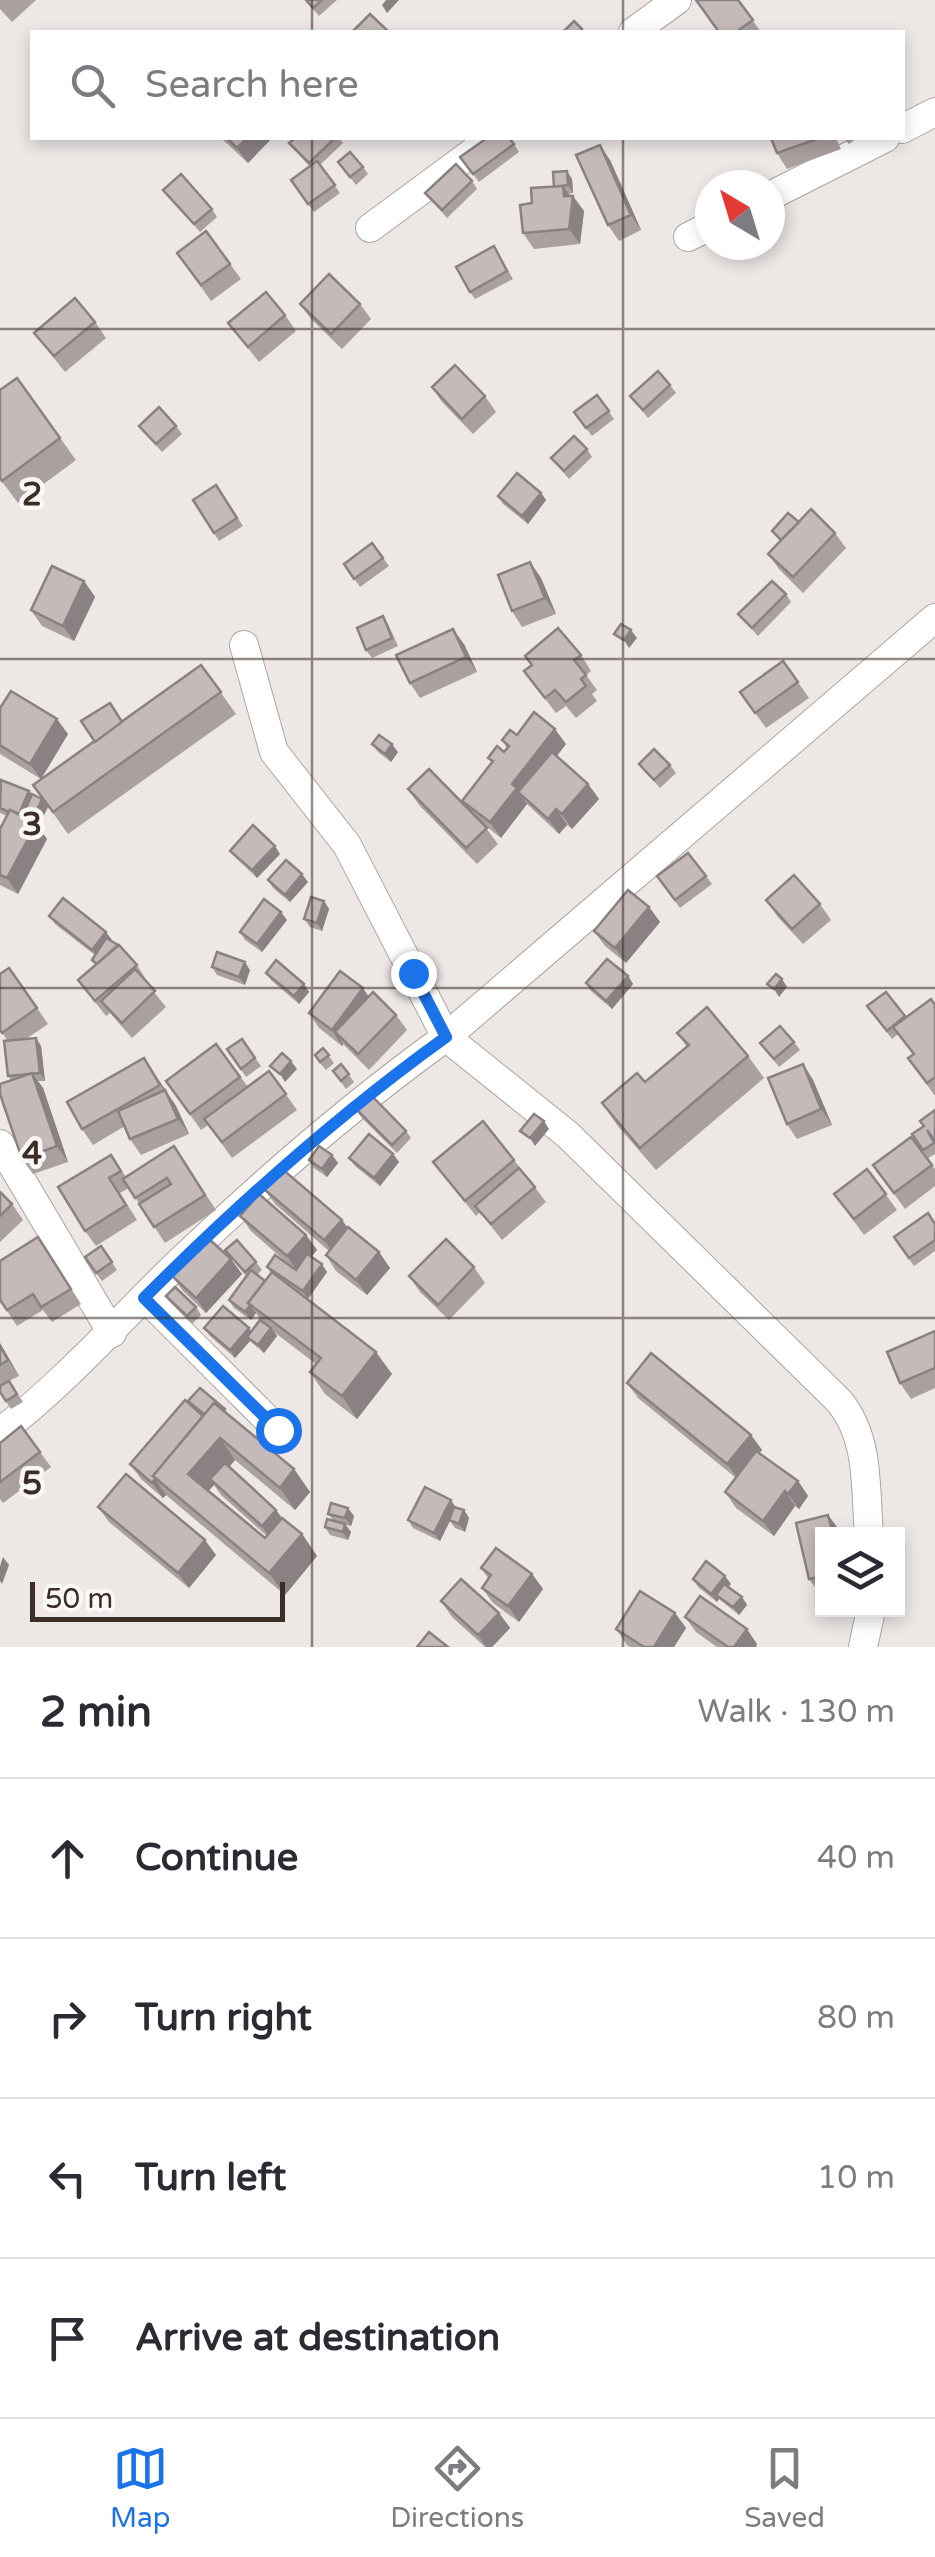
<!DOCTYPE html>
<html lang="en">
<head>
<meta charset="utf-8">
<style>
	:root { --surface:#fff; --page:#f7f7f7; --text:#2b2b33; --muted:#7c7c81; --line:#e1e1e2; --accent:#1a73e8 }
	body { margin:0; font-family:"Varela Round",sans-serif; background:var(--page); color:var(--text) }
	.controls { position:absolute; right:30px; bottom:30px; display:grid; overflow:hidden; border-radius:0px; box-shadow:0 5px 15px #0003 }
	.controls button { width:90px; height:90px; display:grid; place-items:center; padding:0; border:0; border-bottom:2px solid var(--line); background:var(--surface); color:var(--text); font:50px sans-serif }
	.compass { position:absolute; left:695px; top:170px; width:90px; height:90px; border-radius:50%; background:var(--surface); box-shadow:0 5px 15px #0003; rotate:322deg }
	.scale { position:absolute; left:30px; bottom:25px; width:255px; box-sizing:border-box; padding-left:10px; border:5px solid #3d2d27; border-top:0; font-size:28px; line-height:35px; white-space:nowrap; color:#3d2d27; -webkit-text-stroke:8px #faf7f7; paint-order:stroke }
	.stop { position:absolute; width:30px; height:30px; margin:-22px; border:8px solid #1a73e8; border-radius:50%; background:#fff }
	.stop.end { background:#1a73e8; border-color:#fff; box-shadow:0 2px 10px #0008 }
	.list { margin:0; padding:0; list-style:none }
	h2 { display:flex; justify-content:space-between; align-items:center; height:130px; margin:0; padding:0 40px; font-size:42px }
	h2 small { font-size:32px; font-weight:400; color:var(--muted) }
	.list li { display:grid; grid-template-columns:65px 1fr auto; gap:30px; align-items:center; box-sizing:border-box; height:160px; padding:0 40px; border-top:2px solid var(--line) }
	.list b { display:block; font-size:38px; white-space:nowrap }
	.list em { font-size:32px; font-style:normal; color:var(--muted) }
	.icon { flex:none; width:55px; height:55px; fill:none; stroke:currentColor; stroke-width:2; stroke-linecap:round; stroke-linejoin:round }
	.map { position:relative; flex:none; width:935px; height:1647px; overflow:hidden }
	.search { position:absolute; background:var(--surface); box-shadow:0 5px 15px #0003; left:30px; right:30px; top:30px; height:110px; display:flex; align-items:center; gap:25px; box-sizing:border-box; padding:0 35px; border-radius:0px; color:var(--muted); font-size:38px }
	.sheet { height:770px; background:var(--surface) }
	nav { display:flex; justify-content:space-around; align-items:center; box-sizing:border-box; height:140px; border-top:2px solid var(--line); background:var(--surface); font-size:28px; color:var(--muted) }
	nav a { display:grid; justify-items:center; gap:5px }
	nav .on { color:var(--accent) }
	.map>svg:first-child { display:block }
</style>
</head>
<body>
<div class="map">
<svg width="935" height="1647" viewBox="0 0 935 1647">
	<rect width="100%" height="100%" fill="#ede7e6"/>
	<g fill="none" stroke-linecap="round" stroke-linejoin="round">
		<defs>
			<g id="street">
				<polyline points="633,32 677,0"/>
				<polyline points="902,129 935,112"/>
				<polyline points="770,196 885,138"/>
				<polyline points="370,228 492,138"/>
				<polyline points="688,237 710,226"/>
				<path d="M244,645L274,752L347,845L446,1037L568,1135L839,1401C870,1438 865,1488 869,1534"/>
				<polyline points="0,1144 112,1333"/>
				<polyline points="145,1297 278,1430"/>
				<path d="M0,1432C70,1379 125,1313 189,1253C269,1177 356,1102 446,1037L935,618"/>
				<polyline points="863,1647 871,1610"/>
			</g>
		</defs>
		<use href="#street" stroke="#aea4a1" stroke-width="30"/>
		<use href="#street" stroke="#fff" stroke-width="28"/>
	</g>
	<g fill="#a9a09f" fill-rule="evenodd">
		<polygon points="0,0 36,0 12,22 0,9"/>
		<polygon points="305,0 337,0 319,16"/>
		<polygon points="738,0 761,32 719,32"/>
		<polygon points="221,138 272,138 248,163"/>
		<polygon points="295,138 339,138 343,143 320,165 340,193 314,212 291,180 310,167 289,143"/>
		<polygon points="771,138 836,138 841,149 787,169 777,153"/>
		<polygon points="844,138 857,138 849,144"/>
		<polygon points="514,144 519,152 479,182 460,157"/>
		<polygon points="610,160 641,230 619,241 608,225"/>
		<polygon points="338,162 363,167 368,174 356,185"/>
		<polygon points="572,179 573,193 569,194 584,211 580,244 534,249 523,233 532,203 554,186"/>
		<polygon points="472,181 477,189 447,218 425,193"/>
		<polygon points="163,190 212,209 217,217 200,232"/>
		<polygon points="206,231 241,279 211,301 177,253"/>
		<polygon points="494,246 513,279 475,299 470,292"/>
		<polygon points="300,304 360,304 371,319 342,349 311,319"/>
		<polygon points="285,315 296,331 259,362 228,323"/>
		<polygon points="95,322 106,338 65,372 34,333"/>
		<polygon points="17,378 76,460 18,503 0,479 0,390"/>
		<polygon points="670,385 676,393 648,418 630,396"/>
		<polygon points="432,387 485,396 496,412 473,434 442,402"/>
		<polygon points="597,395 614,419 592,436 574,412"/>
		<polygon points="139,426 176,426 182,434 162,452"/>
		<polygon points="587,449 592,457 569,479 551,458"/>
		<polygon points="216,485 243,526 219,541 193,500"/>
		<polygon points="541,493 546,500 528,524 503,504 498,496"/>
		<polygon points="772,531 835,533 846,548 803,593 779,569 768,554 780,541"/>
		<polygon points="372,543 389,566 360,587 344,564"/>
		<polygon points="530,562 541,578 556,614 522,627 512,611"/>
		<polygon points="84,581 95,597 74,641 42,626 31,610"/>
		<polygon points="786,594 791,602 758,636 738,614"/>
		<polygon points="383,616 388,624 398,646 372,658 366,650"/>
		<polygon points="464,644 477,672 420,698 410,683"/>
		<polygon points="581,655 591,671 586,675 597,690 592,694 597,701 576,718 566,706 556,713 524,671"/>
		<polygon points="783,661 809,698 766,728 740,692"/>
		<polygon points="201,665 236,714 68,834 33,785"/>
		<polygon points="0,708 68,734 41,779 0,754"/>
		<polygon points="517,735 566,744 557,756 588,784 599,799 572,829 567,825 559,834 527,804 501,838 482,823 498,844 477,864 419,805 408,789 466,807 462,801 492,763 488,758 504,752 507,748 502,740"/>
		<polygon points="372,744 398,752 391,762 378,752"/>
		<polygon points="639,764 670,765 676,773 660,788"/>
		<polygon points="0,782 29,791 32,795 42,799 48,807 39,825 33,822 47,839 18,894 0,885 0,829 7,816 0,813"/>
		<polygon points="230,851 280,854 257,878 236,858"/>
		<polygon points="688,853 712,884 680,908 657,876"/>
		<polygon points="268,880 308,882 290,902 273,888"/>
		<polygon points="766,900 820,904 831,920 803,944 777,916"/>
		<polygon points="324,901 329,909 322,931 310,927 304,919"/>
		<polygon points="649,907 660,922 626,963 605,946 594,931"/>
		<polygon points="49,916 106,932 111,941 137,965 147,981 146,982 166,1007 132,1038 110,1013 106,1016 78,980 95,965 92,960 95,955 55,924"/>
		<polygon points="287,920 262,952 245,940 240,932"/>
		<polygon points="212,967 250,970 245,985 217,975"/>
		<polygon points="266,973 304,984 309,992 299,1004 271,980"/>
		<polygon points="628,976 633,984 612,1009 591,991 586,983"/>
		<polygon points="886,992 906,1017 935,1005 935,1096 908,1058 913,1054 898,1034 892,1039 873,1014"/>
		<polygon points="369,996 396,1015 407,1030 369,1070 343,1044 342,1046 319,1028 309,1013"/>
		<polygon points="37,1008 48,1024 26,1039 36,1038 41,1046 45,1081 38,1081 43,1088 68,1162 33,1174 22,1159 11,1080 8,1076 8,1041 0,1030"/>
		<polygon points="677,1033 748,1056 764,1078 656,1170 617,1125 602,1103 645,1082 687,1047"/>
		<polygon points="794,1042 800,1050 779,1067 760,1043"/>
		<polygon points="216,1044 248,1087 269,1071 297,1110 232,1158 208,1125 201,1130 166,1081"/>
		<polygon points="323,1048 334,1063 326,1070 320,1063"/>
		<polygon points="227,1049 255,1058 261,1066 246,1077"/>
		<polygon points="144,1058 176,1106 189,1134 141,1155 130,1139 125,1126 93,1145 82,1129"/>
		<polygon points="341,1064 354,1082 346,1089 333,1071"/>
		<polygon points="803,1064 813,1080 832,1125 797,1139 787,1124"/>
		<polygon points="356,1109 406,1131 411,1138 397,1153 361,1117"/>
		<polygon points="924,1126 935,1142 935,1154 928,1158 912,1134"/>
		<polygon points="911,1137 935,1169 935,1186 905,1209 873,1165"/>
		<polygon points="174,1146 216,1210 165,1243 129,1188 120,1193 137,1220 96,1246 85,1231 111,1155 126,1177"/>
		<polygon points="393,1154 399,1162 380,1186 355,1166 349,1158"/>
		<polygon points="332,1155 338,1163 327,1177 314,1168 309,1160"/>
		<polygon points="514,1160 546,1202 502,1240 480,1212 476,1216 433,1162"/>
		<polygon points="867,1169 897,1210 864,1235 834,1194"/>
		<polygon points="264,1189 347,1228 379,1252 390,1268 367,1295 336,1271 326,1255 329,1251 275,1204"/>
		<polygon points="0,1192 12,1204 23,1220 0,1242"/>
		<polygon points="240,1216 306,1235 317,1250 311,1256 327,1272 308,1299 392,1374 357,1419 325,1394 310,1372 316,1364 274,1332 277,1336 264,1353 250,1341 235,1358 210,1336 204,1328 249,1328 251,1331 261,1321 256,1313 251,1320 234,1308 229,1300 246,1276 225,1250 256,1262 262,1270 257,1275 265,1281 271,1273 267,1267 293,1268 251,1231"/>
		<polygon points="935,1224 935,1251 914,1266 894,1237"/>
		<polygon points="38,1237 81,1304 52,1322 43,1310 17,1326 0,1300"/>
		<polygon points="101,1246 117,1270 102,1281 96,1273"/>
		<polygon points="231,1259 242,1274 206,1313 183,1291 172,1276"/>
		<polygon points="474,1267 485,1283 449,1320 420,1292 409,1276"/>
		<polygon points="166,1296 196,1307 201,1315 192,1324 172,1304"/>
		<polygon points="935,1331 935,1388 911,1399 900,1383"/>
		<polygon points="0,1343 19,1376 9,1381 23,1402 11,1409 0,1392"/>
		<polygon points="627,1383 751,1435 762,1450 759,1453 798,1481 808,1496 799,1509 795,1506 774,1536 736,1508 725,1492 736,1478 638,1398"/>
		<path d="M188,1401L230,1416L294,1469L310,1492L295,1510L235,1460L229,1467L276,1510L282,1518L302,1534L317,1556L285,1595L166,1495L163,1498L141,1479L130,1464L193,1407ZM214,1485L221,1495L267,1536L265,1538L208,1491Z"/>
		<polygon points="0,1443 40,1452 51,1467 3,1503 0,1499"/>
		<polygon points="451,1500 456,1508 464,1510 469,1518 465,1532 455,1528 450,1521 440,1541 413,1528 408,1520"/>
		<polygon points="98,1507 216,1555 189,1588 109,1522"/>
		<polygon points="328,1514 354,1516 351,1526 346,1525 351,1532 348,1540 330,1535 325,1527 334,1521"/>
		<polygon points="828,1515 839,1530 840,1534 822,1534 822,1594 820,1594 809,1579 796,1523"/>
		<polygon points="481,1568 532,1574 543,1589 519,1622 493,1603 482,1588 488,1578"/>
		<polygon points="693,1579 731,1584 728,1587 742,1597 747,1605 739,1615 719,1599 717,1602 698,1587"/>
		<polygon points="441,1601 499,1613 510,1628 492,1647 485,1647 452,1617"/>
		<polygon points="675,1613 686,1628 674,1647 630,1647 627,1645 616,1629"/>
		<polygon points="685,1617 757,1644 756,1647 717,1647 696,1632"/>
	</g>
	<g fill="#8a8282">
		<polygon points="386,0 399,0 387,13 382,5"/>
		<polygon points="247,138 272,138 248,163 237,148"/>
		<polygon points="600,145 610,160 641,230 631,215"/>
		<polygon points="567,171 572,179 573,193 568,185"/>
		<polygon points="563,186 572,199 573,196 584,211 580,244 569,229"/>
		<polygon points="541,493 546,500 528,524 522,516"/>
		<polygon points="530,562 541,578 556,614 545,598"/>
		<polygon points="84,581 95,597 74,641 63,626"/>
		<polygon points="453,629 464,644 477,672 466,657"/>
		<polygon points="631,630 637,638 629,648 624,640"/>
		<polygon points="57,719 68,734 41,779 30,764"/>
		<polygon points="555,729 566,744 524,797 518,792 527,804 501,838 490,822 512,784"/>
		<polygon points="392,744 398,752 391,762 385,754"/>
		<polygon points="588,784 599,799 572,829 562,814"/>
		<polygon points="29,791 35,799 24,813 27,817 24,823 18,816"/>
		<polygon points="42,799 48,807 39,825 34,817"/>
		<polygon points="556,809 567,825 559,834 548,819"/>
		<polygon points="36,824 47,839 18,894 7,878"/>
		<polygon points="275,846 280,854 257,878 252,870"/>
		<polygon points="302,874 308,882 290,902 285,895"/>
		<polygon points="324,901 329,909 322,931 317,923"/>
		<polygon points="649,907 660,922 626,963 615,948"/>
		<polygon points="281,912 287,920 262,952 257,944"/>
		<polygon points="106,932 112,940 98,958 92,950"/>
		<polygon points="245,962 250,970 245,985 239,977"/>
		<polygon points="628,976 633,984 612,1009 606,1001"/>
		<polygon points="782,979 787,987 779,997 774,989"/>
		<polygon points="304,984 309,992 299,1004 294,996"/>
		<polygon points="363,988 373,1003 335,1032 343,1044 342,1046 332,1030"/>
		<polygon points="36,1038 41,1046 45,1081 40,1073"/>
		<polygon points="144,1058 176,1106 189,1134 178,1119 167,1095"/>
		<polygon points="291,1061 297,1069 285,1082 280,1074"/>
		<polygon points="803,1064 813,1080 832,1125 821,1109"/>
		<polygon points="32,1073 43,1088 68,1162 57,1146"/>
		<polygon points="544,1121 549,1129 535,1146 530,1138"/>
		<polygon points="393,1154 399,1162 380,1186 374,1178"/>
		<polygon points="332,1155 338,1163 327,1177 322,1169"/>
		<polygon points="342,1220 353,1235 335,1256 324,1240"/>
		<polygon points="306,1235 317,1250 298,1272 287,1256"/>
		<polygon points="379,1252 390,1268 367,1295 356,1280"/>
		<polygon points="231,1259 242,1274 206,1313 196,1298"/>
		<polygon points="322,1264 327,1272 308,1299 303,1291"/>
		<polygon points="250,1305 256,1313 251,1320 245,1312"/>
		<polygon points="249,1328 254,1336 247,1337 250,1341 235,1358 230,1350"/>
		<polygon points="271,1328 277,1336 264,1353 258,1345"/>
		<polygon points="0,1343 19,1376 8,1360 0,1346"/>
		<polygon points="376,1352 392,1374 357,1419 342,1396"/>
		<polygon points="751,1435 762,1450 738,1479 727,1464"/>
		<polygon points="220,1438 235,1460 215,1484 210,1479 214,1485 204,1496 188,1474"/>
		<polygon points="294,1469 310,1492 295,1510 280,1488"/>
		<polygon points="155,1479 166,1495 163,1498 152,1483"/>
		<polygon points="798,1481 808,1496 799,1509 788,1494"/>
		<polygon points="785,1491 795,1506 774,1536 763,1521"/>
		<polygon points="451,1500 456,1508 440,1541 434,1533"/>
		<polygon points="348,1508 354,1516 351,1526 345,1518"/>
		<polygon points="276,1510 287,1526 272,1542 262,1526"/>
		<polygon points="464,1510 469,1518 465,1532 459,1524"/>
		<polygon points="828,1515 839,1530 840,1534 833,1534"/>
		<polygon points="345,1524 351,1532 348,1540 343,1532"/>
		<polygon points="302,1534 317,1556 285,1595 269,1573"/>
		<polygon points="205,1540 216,1555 189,1588 178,1573"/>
		<polygon points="3,1557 9,1565 2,1584 0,1581 0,1566"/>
		<polygon points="532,1574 543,1589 519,1622 508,1606"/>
		<polygon points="725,1576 731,1584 720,1597 716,1595 719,1599 717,1602 711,1594"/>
		<polygon points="742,1597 747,1605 739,1615 733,1607"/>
		<polygon points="499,1613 510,1628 492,1647 486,1647 478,1635"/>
		<polygon points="675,1613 686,1628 674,1647 654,1647"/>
		<polygon points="747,1629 757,1644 756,1647 734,1647"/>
	</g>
	<g fill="#c5bab9" stroke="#8a8282" stroke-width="2.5">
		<polygon points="306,0 322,0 313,8"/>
		<polygon points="696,0 738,0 753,20 736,32 719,32"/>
		<polygon points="370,14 388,31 352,32"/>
		<polygon points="574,21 582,29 579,32 565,32 564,31"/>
		<polygon points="227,138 247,138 237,148"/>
		<polygon points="295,138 335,138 309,163 289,143"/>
		<polygon points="487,138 509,138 514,144 473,174 460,157"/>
		<polygon points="771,138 820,138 777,153"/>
		<polygon points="600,145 631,215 608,225 576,155"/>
		<polygon points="350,152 363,167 350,177 338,162"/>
		<polygon points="317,161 335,185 308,204 291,180"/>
		<polygon points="456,164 472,181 442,210 425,193"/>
		<polygon points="567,171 568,185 554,187 553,172"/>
		<polygon points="181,174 212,209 194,224 163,190"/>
		<polygon points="563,186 564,196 573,196 569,229 523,233 520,205 532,203 531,188"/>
		<polygon points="206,231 230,264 201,285 177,253"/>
		<polygon points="494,246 507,271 470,292 456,267"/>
		<polygon points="329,274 360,304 331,334 300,304"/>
		<polygon points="266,292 285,315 248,347 228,323"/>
		<polygon points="75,298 95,322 54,356 34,333"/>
		<polygon points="455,365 485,396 462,419 432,387"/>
		<polygon points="658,371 670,385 643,410 630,396"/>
		<polygon points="17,378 60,438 2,481 0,478 0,390"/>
		<polygon points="597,395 609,411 586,428 574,412"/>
		<polygon points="159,407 176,426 156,444 139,426"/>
		<polygon points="574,436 587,449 564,471 551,458"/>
		<polygon points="517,473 541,493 522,516 498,496"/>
		<polygon points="216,485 237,518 214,533 193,500"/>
		<polygon points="811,509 835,533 793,577 768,554"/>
		<polygon points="788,513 799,522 781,540 772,531"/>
		<polygon points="372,543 383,558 354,579 344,564"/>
		<polygon points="530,562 545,598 512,611 498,575"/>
		<polygon points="52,566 84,581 63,626 31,610"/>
		<polygon points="772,581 786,594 752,628 738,614"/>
		<polygon points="383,616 392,638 366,650 357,628"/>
		<polygon points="621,624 631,630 624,640 614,634"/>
		<polygon points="558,628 581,655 574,660 586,675 581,679 586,686 566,702 555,690 545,698 524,671 532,665 525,656"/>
		<polygon points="453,629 466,657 410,683 396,655"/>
		<polygon points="783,661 798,682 755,713 740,692"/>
		<polygon points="201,665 221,692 53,812 33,785"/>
		<polygon points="11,691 57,719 30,764 0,745 0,708"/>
		<polygon points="110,703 122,722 95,742 81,721"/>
		<polygon points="534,712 555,729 512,784 517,788 490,822 462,801 493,761 488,758 497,746 504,752 509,746 502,740 510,730 517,735"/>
		<polygon points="379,735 392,744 385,754 372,744"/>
		<polygon points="654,749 670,765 654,780 639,764"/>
		<polygon points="552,752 588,784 562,814 556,809 548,819 518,792"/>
		<polygon points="429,769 487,828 466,848 408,789"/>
		<polygon points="1,780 29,791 19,814 10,810 9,812 0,808"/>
		<polygon points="32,794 42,799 34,817 24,813"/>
		<polygon points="10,810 36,824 7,878 0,875 0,829"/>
		<polygon points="253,825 275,846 252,870 230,851"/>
		<polygon points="688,853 706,876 675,900 657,876"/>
		<polygon points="286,860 302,874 285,895 268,880"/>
		<polygon points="794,875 820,904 792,929 766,900"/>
		<polygon points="628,890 649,907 615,948 594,931"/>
		<polygon points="311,897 324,901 317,923 304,919"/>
		<polygon points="63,898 106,932 92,950 49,916"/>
		<polygon points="264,899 281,912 257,944 240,932"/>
		<polygon points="106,938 118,945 97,964 92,960"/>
		<polygon points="119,945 137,965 95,1001 78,980"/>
		<polygon points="217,952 245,962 239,977 212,967"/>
		<polygon points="607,959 628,976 606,1001 586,983"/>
		<polygon points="276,960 304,984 294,996 266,973"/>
		<polygon points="9,968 37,1008 2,1033 0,1029 0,974"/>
		<polygon points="135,969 155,991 122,1023 101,1001"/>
		<polygon points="340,971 363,988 332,1030 309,1013"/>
		<polygon points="776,974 782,979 774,989 767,984"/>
		<polygon points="373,992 396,1015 358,1054 335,1032"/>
		<polygon points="886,992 905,1016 887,1031 867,1006"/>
		<polygon points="931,999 935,1005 935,1077 927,1083 908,1058 914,1054 893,1027"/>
		<polygon points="707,1007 748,1056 640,1148 602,1103 637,1073 645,1082 689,1045 677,1033"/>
		<polygon points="780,1026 794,1042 774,1059 760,1043"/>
		<polygon points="36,1038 40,1073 8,1076 4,1041"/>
		<polygon points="242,1039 255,1058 241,1069 227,1049"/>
		<polygon points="216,1044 240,1077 190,1114 166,1081"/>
		<polygon points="323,1048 329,1055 320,1062 315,1055"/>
		<polygon points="282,1053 291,1061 280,1074 270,1066"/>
		<polygon points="144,1058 160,1085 82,1129 67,1102"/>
		<polygon points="341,1064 349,1074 341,1081 333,1071"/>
		<polygon points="803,1064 821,1109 787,1124 768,1078"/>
		<polygon points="269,1071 286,1094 222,1142 204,1119"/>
		<polygon points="32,1073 57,1146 22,1159 0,1094 0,1084"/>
		<polygon points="165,1090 178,1119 130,1139 118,1111"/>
		<polygon points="370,1094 406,1131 392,1145 356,1109"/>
		<polygon points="935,1110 935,1141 927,1130 934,1143 923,1150 912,1134 924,1126 920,1121"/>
		<polygon points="534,1114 544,1121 530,1138 520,1131"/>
		<polygon points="483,1121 514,1160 465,1201 433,1162"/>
		<polygon points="369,1134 393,1154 374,1178 349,1158"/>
		<polygon points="911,1137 932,1165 894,1193 873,1165"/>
		<polygon points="174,1146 205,1195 154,1227 139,1204 171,1184 167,1178 135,1198 123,1179"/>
		<polygon points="319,1146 332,1155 322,1169 309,1160"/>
		<polygon points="111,1155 121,1171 109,1178 126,1205 85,1231 58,1187"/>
		<polygon points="281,1168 342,1220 324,1240 264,1189"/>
		<polygon points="519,1168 535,1187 491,1224 475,1206"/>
		<polygon points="867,1169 886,1194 854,1219 834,1194"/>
		<polygon points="0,1192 12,1204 0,1216"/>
		<polygon points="259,1194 306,1235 287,1256 240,1216"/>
		<polygon points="928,1213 935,1224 935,1240 909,1258 894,1237"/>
		<polygon points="348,1227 379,1252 356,1280 326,1255"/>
		<polygon points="38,1237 71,1289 41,1307 33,1294 7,1310 0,1300 0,1261"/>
		<polygon points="208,1238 231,1259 196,1298 172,1276"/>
		<polygon points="446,1239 474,1267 438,1305 409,1276"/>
		<polygon points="237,1240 256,1262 245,1272 225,1250"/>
		<polygon points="101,1246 112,1262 96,1273 85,1257"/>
		<polygon points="307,1254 322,1264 303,1291 267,1267 275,1255 296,1270"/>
		<polygon points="251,1270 265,1281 248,1303 251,1304 245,1312 229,1300"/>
		<polygon points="272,1272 376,1352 342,1396 310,1372 321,1358 248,1303"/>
		<polygon points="175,1287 196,1307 187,1316 166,1296"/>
		<polygon points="223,1306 249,1328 230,1350 204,1328"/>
		<polygon points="260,1320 271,1328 258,1345 247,1337"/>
		<polygon points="935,1331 935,1368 900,1383 887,1352"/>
		<polygon points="0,1346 8,1360 0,1365"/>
		<polygon points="651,1353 751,1435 727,1464 627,1383"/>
		<polygon points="9,1381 17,1394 6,1401 0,1392 0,1386"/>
		<polygon points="200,1388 225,1409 224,1411 214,1403 205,1415 188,1401"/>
		<polygon points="185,1400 203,1416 153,1476 156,1478 152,1483 130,1464"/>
		<polygon points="214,1403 294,1469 280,1488 220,1438 188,1474 265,1538 282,1518 302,1534 269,1573 153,1476"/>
		<polygon points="21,1426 40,1452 0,1482 0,1443"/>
		<polygon points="756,1451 798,1481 788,1494 785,1491 763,1521 725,1492"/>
		<polygon points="225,1463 276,1510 262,1526 210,1479"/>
		<polygon points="126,1474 205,1540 178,1573 98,1507"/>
		<polygon points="425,1487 451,1500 434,1533 408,1520"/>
		<polygon points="331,1503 348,1508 345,1518 328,1514"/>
		<polygon points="454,1507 464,1510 459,1524 449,1520"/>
		<polygon points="828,1515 833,1534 822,1534 822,1576 809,1579 796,1523"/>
		<polygon points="327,1519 345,1524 343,1532 325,1527"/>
		<polygon points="496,1548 532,1574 508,1606 482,1588 491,1575 481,1568"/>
		<polygon points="706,1561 725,1576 711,1594 693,1579"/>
		<polygon points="461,1579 499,1613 478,1635 441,1601"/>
		<polygon points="724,1584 742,1597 733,1607 716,1595"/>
		<polygon points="640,1591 675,1613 654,1647 644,1647 616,1629"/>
		<polygon points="700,1596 747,1629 734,1647 728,1647 685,1617"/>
		<polygon points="429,1632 448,1647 417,1647"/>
	</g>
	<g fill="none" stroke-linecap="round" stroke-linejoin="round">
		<path stroke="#1a73e8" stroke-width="12" d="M278,1430L144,1298C238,1204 339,1114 446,1037L413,973"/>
	</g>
	<path fill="none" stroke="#3d2d27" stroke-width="2.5" stroke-opacity="0.55" d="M312,0V32M623,0V32M312,138V1647M623,138V1647M0,329H935M0,659H935M0,988H935M0,1318H935"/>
	<g font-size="32" text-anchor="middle" font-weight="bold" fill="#3d2d27" stroke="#faf7f7" stroke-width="9" stroke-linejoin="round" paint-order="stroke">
		<text x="32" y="505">2</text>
		<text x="32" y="835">3</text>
		<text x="32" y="1164">4</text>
		<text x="32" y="1494">5</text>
	</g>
</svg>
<div class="controls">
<button><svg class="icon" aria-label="layers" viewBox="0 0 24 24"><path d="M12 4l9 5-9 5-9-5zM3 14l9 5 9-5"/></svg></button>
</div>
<svg class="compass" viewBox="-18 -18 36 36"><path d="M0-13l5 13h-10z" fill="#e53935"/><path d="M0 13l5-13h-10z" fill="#7c7c81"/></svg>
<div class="scale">50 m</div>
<div class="stop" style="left:278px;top:1430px"></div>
<div class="stop end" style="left:413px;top:973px"></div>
<div class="search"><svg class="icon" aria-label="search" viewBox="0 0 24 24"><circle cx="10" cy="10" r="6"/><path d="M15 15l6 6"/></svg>Search here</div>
</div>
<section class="sheet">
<h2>2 min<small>Walk · 130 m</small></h2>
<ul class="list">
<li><svg class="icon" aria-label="ahead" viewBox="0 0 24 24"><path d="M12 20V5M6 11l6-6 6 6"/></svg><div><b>Continue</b></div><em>40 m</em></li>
<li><svg class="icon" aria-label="right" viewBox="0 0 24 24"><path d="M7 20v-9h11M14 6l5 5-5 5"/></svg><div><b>Turn right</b></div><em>80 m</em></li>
<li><svg class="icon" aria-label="left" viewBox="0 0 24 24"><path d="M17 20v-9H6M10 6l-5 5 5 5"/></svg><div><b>Turn left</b></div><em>10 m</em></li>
<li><svg class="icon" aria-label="arrive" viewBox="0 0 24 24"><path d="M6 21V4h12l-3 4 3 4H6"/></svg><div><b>Arrive at destination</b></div></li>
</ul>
</section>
<nav>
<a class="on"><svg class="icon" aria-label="map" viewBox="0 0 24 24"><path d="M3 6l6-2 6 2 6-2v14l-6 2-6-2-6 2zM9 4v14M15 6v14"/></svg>Map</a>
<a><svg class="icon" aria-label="directions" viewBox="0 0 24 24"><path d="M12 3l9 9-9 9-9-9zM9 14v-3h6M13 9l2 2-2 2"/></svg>Directions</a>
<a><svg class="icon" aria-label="saved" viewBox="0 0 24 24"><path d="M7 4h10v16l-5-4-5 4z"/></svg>Saved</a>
</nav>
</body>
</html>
